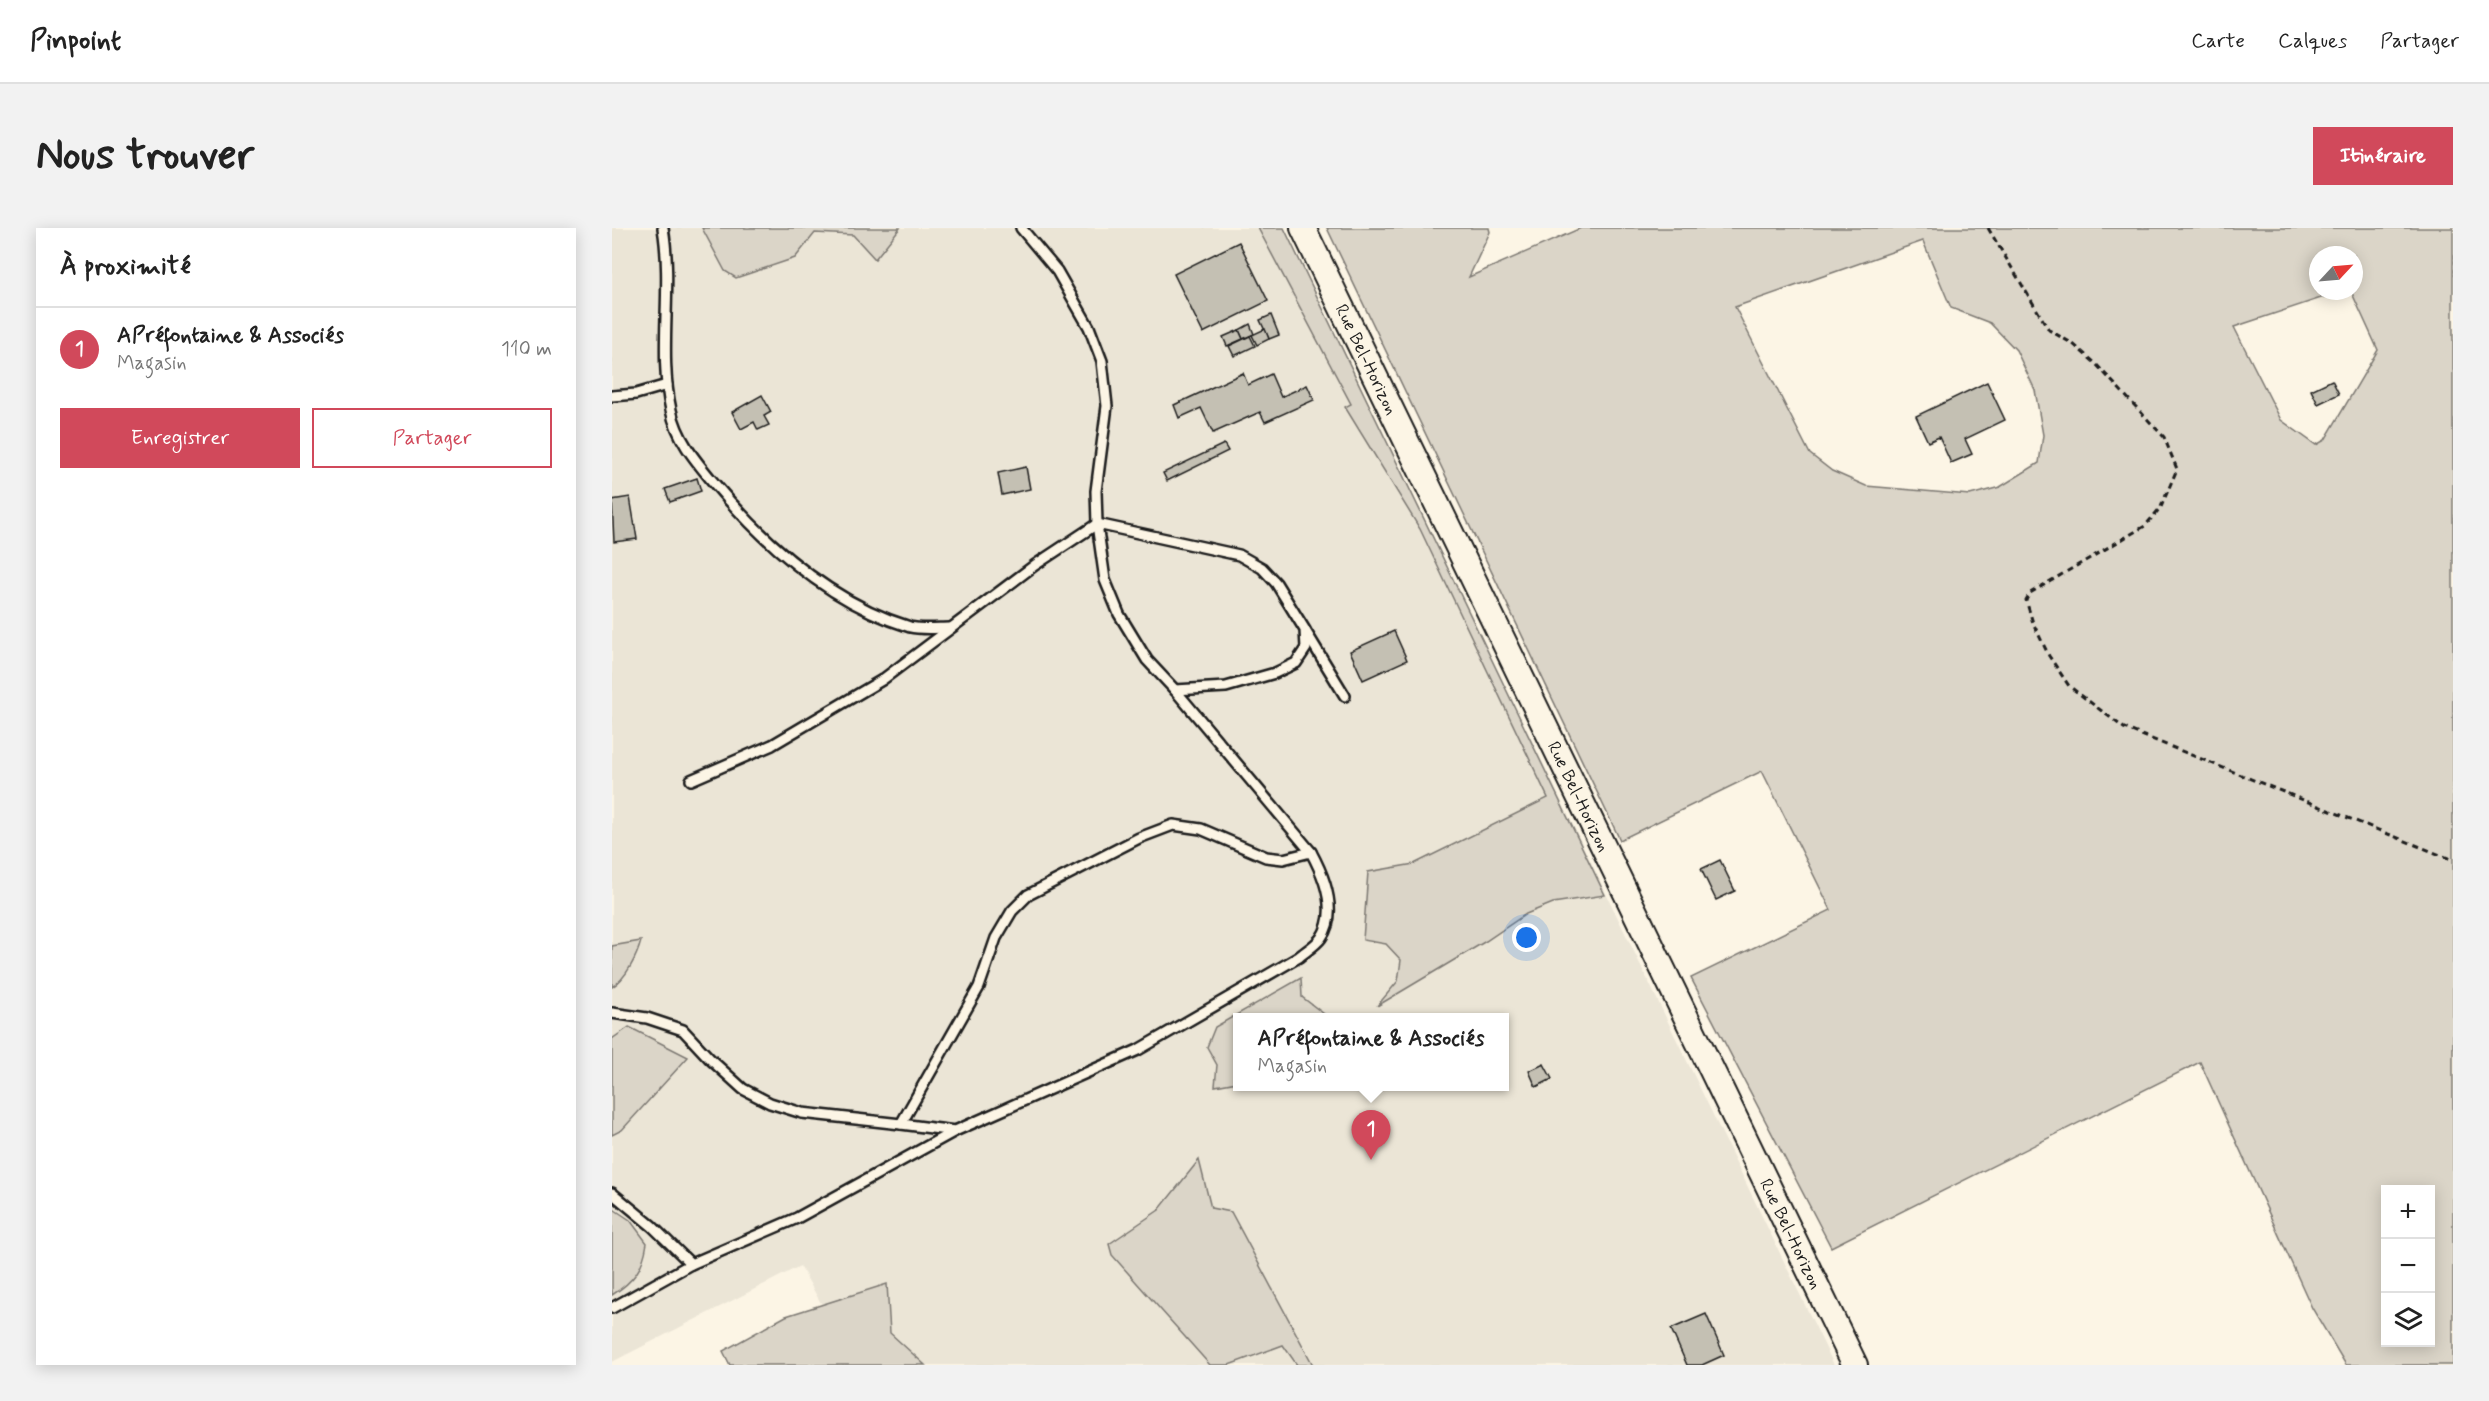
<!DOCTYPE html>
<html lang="fr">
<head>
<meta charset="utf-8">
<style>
	:root { --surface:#fff; --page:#f2f2f2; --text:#222; --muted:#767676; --line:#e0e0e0; --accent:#d1495b }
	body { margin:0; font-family:Mynerve,sans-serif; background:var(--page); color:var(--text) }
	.controls { position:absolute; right:18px; bottom:18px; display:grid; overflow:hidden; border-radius:0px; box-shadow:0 3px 15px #0003 }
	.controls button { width:54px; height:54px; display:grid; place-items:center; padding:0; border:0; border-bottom:2px solid var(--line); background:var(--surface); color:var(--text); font:30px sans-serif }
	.compass { position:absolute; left:1697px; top:18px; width:54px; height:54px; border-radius:50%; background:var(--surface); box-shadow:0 3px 15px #0003; rotate:64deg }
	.you { position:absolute; left:915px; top:710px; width:21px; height:21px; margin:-15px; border:4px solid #fff; border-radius:50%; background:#1a73e8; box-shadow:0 0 0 9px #1a73e833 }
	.badge { display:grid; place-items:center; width:39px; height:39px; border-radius:50%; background:var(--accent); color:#fff; font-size:20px; font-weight:700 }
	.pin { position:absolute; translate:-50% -50px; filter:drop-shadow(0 2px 3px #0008) }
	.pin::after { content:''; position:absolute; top:32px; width:21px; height:18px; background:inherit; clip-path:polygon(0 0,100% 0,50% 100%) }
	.popup { position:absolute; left:621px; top:785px; width:276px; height:78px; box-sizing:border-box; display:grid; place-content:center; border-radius:0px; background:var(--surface); filter:drop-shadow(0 2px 4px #0005); font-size:20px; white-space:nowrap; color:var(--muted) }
	.popup b { font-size:22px; color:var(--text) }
	.popup::after { content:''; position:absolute; left:50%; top:100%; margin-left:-12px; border:12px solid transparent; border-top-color:var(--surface) }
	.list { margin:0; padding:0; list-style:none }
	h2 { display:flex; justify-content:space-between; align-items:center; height:78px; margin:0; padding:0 24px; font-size:26px }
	h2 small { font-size:20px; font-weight:400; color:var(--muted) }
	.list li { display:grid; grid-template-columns:39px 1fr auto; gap:18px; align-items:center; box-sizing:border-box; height:84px; padding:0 24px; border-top:2px solid var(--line) }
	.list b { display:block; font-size:22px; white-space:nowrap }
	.list p { margin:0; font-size:20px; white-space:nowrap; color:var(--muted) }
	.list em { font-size:20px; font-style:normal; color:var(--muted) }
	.actions { display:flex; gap:12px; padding:18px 24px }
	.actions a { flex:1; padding:14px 0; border:2px solid var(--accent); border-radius:0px; text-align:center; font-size:21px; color:var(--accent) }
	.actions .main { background:var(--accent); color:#fff }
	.icon { flex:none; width:33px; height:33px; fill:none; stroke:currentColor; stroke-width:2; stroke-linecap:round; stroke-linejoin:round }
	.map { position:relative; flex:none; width:1841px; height:1137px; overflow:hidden; border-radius:0px }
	header { display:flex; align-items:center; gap:36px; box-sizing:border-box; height:84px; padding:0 30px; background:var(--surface); border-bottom:2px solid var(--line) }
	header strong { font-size:28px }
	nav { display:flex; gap:33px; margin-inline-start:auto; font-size:21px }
	.intro { display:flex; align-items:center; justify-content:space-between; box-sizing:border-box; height:144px; padding:0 36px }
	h1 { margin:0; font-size:42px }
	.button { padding:15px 27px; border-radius:0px; background:var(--accent); color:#fff; font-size:21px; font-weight:700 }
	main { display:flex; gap:36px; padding:0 36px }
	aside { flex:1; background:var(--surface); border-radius:0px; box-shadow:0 3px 15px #0003 }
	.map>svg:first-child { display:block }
</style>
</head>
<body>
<header>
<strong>Pinpoint</strong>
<nav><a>Carte</a><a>Calques</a><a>Partager</a></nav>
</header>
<div class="intro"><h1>Nous trouver</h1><a class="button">Itinéraire</a></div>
<main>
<aside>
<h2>À proximité<small></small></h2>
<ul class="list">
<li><span class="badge">1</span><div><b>APréfontaine &amp; Associés</b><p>Magasin</p></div><em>110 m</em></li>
</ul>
<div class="actions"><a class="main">Enregistrer</a><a>Partager</a></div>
</aside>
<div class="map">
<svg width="1841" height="1137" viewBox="0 0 1841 1137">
	<rect width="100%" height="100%" fill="#fcf5e5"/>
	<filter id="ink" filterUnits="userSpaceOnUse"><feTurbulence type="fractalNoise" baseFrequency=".0167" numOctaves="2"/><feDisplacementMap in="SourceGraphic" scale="12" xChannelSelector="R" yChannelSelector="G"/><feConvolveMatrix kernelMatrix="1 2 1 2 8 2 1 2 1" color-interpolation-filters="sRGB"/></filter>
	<g filter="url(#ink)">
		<path fill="#ebe5d6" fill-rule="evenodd" d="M0,0H672L1222,1137H313L236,1069L210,1077L188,1038L0,1134ZM626,790H892V858H626Z"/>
		<g fill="#dbd5c8" stroke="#7c7872" stroke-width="1.5" fill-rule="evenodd">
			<polygon points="90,0 288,0 263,31 241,7 203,5 183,30 124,50 113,43"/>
			<polygon points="646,0 672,0 993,667 941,675 914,686 874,713 765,778 786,753 789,732 774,716 751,712 756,644 802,636 936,570 808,301 733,179 739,176"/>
			<path d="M715,0H877L878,4L857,49L969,0H1841V1137H1734L1700,1080L1588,834L1219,1019L1079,750L1219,682L1150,543L1008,612ZM1311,13L1339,80L1378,95L1404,122L1423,162L1431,207L1427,235L1388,259L1358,267L1254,258L1220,243L1198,226L1123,79ZM1706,27H1742V63H1739L1766,122L1713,212L1704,217L1669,192L1622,99L1730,63H1706ZM1774,962H1818V1114H1774Z"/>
			<path d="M29,713C25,728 14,751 0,759V718Z"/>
			<polygon points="689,750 690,769 716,789 626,790 625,854 603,858 605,837 595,819 603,799"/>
			<polygon points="17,799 76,829 10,902 0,907 0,811"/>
			<polygon points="587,932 599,980 619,984 701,1137 685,1137 671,1117 617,1137 598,1137 500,1027 497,1016 547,982"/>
			<path d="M0,980L18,992L35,1015C31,1041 22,1053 0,1067Z"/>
			<polygon points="275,1056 278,1105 313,1137 118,1137 111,1123 174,1088"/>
		</g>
		<g fill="#c4c0b3" stroke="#1c1c1c" stroke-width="1.5">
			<polygon points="627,14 656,73 591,105 562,46"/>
			<polygon points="659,87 667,107 657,111 648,92"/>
			<polygon points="638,96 642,106 631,111 627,102"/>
			<polygon points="653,101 657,111 645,117 640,107"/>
			<polygon points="627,102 631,111 615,118 611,109"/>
			<polygon points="638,108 643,118 622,128 617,118"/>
			<polygon points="631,145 636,157 659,146 669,169 695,157 702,172 653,194 648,184 601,205 589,180 567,190 562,177"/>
			<polygon points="1720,152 1727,166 1706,176 1699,162"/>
			<polygon points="1375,154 1393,192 1353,211 1360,226 1339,235 1327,209 1316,214 1304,188"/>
			<polygon points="150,167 159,184 152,188 157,197 146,202 142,194 129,201 120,184"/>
			<polygon points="612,216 616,223 555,253 551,245"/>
			<polygon points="414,239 418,261 390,267 386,245"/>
			<polygon points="85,250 89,263 58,274 53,261"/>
			<polygon points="18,269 25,311 2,314 0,272"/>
			<polygon points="782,403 795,432 751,452 738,423"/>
			<polygon points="1108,632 1123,663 1104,672 1089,641"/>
			<polygon points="932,836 940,851 924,859 917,843"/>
			<polygon points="1094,1086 1112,1127 1090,1137 1075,1137 1059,1101"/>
		</g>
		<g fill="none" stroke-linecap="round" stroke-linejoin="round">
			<defs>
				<g id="service">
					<path d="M51,0C61,60 46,125 59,182C65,211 83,232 102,255C154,317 219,375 298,399C310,402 326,400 338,400"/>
					<polyline points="0,168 24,166 55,157"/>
					<polyline points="694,404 733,468"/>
					<polyline points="79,552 160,517 270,452 423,337 485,296 627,327 650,340 664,355 693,402 694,420 684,435 663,445 614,459 563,462"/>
					<polyline points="0,785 35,790 71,802 98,831 131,861 158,875 190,885 289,896 367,759 384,710 400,683 416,667 527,610 561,597 589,601 654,629 671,631 699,624"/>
					<polyline points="289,896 343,903"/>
					<polyline points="0,965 40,998 79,1036"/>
					<path d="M0,1080L79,1036L185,990L343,903L526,822L687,729C694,723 704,717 709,710C727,684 712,648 699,624L563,462L535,432L507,386L493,352L485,296L484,263L495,178L490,133L477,99L445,43L409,0"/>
				</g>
				<g id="tertiary">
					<path id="s1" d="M691,0L1243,1137"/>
				</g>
			</defs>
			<use href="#service" stroke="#1c1c1c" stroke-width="14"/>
			<use href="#tertiary" stroke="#1c1c1c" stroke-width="28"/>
			<polyline stroke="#1c1c1c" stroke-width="3" stroke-dasharray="6 4.5" stroke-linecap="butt" points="1376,0 1437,102 1461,116 1483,135 1552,209 1565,241 1549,279 1533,298 1418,365 1414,372 1421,395 1437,428 1457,458 1512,500 1841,632"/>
			<use href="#service" stroke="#fcf5e5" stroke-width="9"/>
			<use href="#tertiary" stroke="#fcf5e5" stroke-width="24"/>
		</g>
	</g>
	<g text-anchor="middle" stroke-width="4.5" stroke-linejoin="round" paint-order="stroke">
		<g font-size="18" fill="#1c1c1c" stroke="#fcf5e5">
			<text dy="6" stroke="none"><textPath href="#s1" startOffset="146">Rue Bel-Horizon</textPath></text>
			<text dy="6" stroke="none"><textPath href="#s1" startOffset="632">Rue Bel-Horizon</textPath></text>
			<text dy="6" stroke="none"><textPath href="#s1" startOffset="1118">Rue Bel-Horizon</textPath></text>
		</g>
	</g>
</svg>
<div class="controls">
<button>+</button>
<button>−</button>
<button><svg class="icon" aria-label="layers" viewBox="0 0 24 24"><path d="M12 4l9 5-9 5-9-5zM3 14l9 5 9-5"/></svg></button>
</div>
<svg class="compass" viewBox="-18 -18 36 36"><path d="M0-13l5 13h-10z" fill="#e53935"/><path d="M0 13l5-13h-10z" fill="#767676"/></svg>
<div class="you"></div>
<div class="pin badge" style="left:759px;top:932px">1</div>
<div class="popup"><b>APréfontaine &amp; Associés</b>Magasin</div>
</div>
</main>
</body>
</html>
